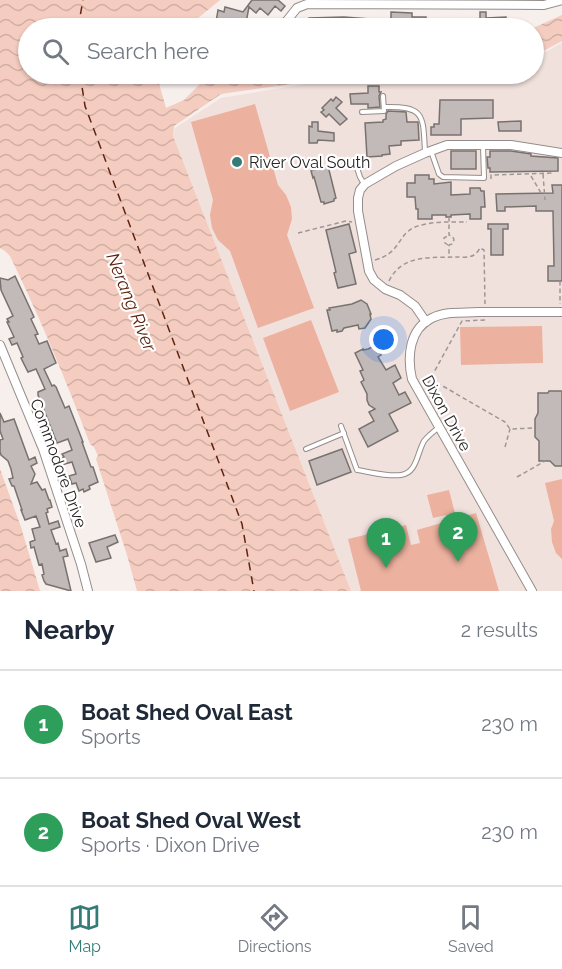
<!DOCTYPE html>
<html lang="en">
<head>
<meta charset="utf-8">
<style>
	:root { --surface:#fff; --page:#f2f2f3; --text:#1f2937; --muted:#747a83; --line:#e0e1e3; --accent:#357c77 }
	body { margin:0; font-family:Raleway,sans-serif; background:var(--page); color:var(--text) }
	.you { position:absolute; left:384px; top:340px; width:21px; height:21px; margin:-15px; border:4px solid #fff; border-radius:50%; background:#1a73e8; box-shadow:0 0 0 9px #1a73e833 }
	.badge { display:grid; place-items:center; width:39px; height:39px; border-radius:50%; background:var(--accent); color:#fff; font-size:20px; font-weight:700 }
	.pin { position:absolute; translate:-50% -50px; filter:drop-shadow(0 2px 3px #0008) }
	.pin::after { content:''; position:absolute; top:32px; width:21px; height:18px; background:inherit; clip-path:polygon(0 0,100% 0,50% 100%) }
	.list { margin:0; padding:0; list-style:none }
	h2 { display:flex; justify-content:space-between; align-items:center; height:78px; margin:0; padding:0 24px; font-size:26px }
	h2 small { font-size:20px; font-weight:400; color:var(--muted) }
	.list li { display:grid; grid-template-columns:39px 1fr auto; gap:18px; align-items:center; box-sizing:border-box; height:108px; padding:0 24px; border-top:2px solid var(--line) }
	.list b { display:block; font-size:22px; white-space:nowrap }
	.list p { margin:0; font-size:20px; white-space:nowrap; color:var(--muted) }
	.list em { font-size:20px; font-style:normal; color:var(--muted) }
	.icon { flex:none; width:33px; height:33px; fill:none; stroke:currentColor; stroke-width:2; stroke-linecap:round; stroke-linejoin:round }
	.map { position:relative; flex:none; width:562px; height:591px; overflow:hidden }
	.search { position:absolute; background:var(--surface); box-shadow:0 2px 4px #0004; left:18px; right:18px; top:18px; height:66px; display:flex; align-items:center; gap:15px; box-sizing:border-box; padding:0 21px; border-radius:33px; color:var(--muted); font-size:22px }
	.sheet { height:294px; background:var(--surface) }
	nav { display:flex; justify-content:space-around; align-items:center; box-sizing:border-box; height:84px; border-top:2px solid var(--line); background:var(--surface); font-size:16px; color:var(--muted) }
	nav a { display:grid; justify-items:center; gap:3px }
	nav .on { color:var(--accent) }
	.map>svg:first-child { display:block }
</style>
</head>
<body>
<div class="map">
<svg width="562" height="591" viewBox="0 0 562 591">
	<defs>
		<pattern id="water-waves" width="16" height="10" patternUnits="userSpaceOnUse" patternTransform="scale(1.5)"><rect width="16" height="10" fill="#f4ccc0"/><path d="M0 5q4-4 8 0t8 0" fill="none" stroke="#d1afa5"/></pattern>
	</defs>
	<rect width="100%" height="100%" fill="#f6efec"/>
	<polygon fill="#f1e1dc" points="562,43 562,591 351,591 173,136 175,128 221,98 354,76 496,77 503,74 534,74 534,58"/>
	<g fill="#ecb19f">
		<polygon points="255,104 278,185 286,195 291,207 292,219 287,235 314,308 258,328 230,251 218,240 212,228 210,215 213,200 191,122"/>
		<polygon points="311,320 339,392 290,411 263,338"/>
		<polygon points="542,326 543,363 461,365 460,327"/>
		<polygon points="562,479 562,559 556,553 552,542 551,529 554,521 545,483"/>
		<polygon points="449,490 455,513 433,518 427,495"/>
		<polygon points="476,513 499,591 361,591 348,539 406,525 411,545 420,543 417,530"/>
	</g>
	<g fill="url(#water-waves)">
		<path d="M0,0H220L186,28H28V74H159L158,80L166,108L184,100L204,80L218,74H499L495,75H354L221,94L174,126L173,136L351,591H137L127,555L96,459L98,456L94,447L90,444C66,380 40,318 10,256L5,251L0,248Z"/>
		<polygon points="562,15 562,41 534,56 533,28"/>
		<polygon points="0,469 21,527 40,591 0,591"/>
	</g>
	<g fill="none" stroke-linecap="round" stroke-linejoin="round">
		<g stroke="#5e2410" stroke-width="1.5" stroke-dasharray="8 6" stroke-linecap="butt">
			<polyline points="78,28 83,0"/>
			<polyline points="80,74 85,106 242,524 254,591"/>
		</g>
	</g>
	<g fill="#c2bab8" stroke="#78726f" stroke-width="1.5">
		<polygon points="252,0 278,0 285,6 281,11 275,6 268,15 260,8 256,13 249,7 245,28 206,28 207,21 216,22 218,10 224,12 225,7 243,12"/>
		<polygon points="391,12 412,13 412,17 426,17 426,19 456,20 456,28 309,28 309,18 344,17 384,20 391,19"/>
		<polygon points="480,12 486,12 486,18 506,17 506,28 474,28 474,21 480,21"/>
		<polygon points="368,86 379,86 379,92 381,92 379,96 380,107 368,108 368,104 351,104 350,94 368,93"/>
		<polygon points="336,97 342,102 336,108 347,119 340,125 329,114 326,117 321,112 324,110 322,108 331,99 333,101"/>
		<polygon points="440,100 493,100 493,118 461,119 461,135 431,135 431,127 434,127 434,124 439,124"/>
		<polygon points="388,111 406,112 407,122 418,122 419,140 401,141 401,145 389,146 390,154 382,155 382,156 367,157 365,123 383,122 383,120 386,119 386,114"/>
		<polygon points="521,121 521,131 499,131 498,122"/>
		<polygon points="312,122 318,122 318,131 334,133 334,141 318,140 317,143 309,143 309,126 312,127"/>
		<rect x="451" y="151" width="25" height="18"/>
		<polygon points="490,151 511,151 531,154 531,156 558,158 558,171 490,172 490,168 488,168 487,157 490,157"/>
		<polygon points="325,166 325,167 328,166 336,198 334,199 334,201 324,204 324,202 321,202 314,177 313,178 311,171"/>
		<polygon points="415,175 429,175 429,179 434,179 434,184 451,182 451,195 470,194 470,188 480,188 481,191 484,191 485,207 481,207 481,219 470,219 470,214 451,215 451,217 446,217 446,215 432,215 432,219 418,219 418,209 416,209 415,197 407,197 407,183 415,183"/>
		<polygon points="552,185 562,185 562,281 548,281 548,266 554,266 553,211 536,211 536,206 505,207 505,211 497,211 496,194 553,193"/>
		<polygon points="349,224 356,252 349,254 356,284 338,288 334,273 336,272 326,230"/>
		<polygon points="488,224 508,224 508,229 503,229 503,255 491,255 491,229 488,229"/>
		<polygon points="15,276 34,317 31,319 38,334 35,335 39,344 47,341 56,363 44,369 52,386 54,385 56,387 65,408 69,406 83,442 82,442 91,467 93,467 98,482 89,486 90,489 84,492 83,489 79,491 76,483 72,484 69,476 76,474 72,462 61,465 59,459 64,457 62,454 72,450 68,439 57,443 38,395 38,392 45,389 36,369 28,372 21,358 23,357 17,343 12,345 9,339 14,337 7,322 9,322 7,319 13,316 1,290 0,278 8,280"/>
		<polygon points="361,300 367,304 371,314 370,314 371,319 365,328 359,329 358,325 344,328 342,331 337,332 337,330 332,331 327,310 330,310 329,308 352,304"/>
		<polygon points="377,345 381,355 378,357 386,370 395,365 401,378 393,383 399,395 405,392 411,403 389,414 398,431 368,447 359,429 374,421 369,412 375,409 369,405 367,400 367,394 361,382 364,380 360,371 363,370 355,353 363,349 363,350 368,349"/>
		<polygon points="549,391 562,391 562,466 555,466 550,461 539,461 539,441 535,437 535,419 538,413 538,393 548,393"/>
		<polygon points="0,413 4,422 14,419 29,460 35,457 37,463 31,466 35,474 31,484 37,482 42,490 45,489 49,500 50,500 52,507 47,509 48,512 46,513 49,524 58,521 60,527 51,530 56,544 58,543 60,551 66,549 68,556 63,557 71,591 46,584 44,581 42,575 44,574 42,564 39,565 34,547 31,548 30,542 35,540 32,529 40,527 36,516 25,520 21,510 22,510 14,486 12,486 9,479 13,478 11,469 8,461 1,455 0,452 0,440 3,439 0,431"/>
		<polygon points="342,449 351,472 317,485 309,461"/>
		<polygon points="115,535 118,542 107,547 111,558 96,562 89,543"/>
	</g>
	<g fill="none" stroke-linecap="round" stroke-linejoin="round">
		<defs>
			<g id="service">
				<path d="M384,107C425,106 423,115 425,152"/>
				<polyline points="362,112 384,111 383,96"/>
				<polyline points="431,151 439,174 443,177 484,178 483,146"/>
				<polyline points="355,162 360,177 364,184"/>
				<path d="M341,426L357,470C371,472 387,477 401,475C417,473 417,453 424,441C428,436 433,432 438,428"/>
				<polyline points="306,449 344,433"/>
			</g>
			<g id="minor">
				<polyline points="281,28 297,8 307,4 544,5 562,0"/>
				<polyline points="426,322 415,306 400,295 385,289 374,280 369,271 358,211 358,198 360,190 365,184 396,166 425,153 447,145 511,145 562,153"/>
				<polyline points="0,345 43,449 81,564 88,591"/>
				<path d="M532,591L412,379C407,357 409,329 432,318C446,311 463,313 478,312C506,312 534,312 562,312"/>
			</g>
		</defs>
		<use href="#service" stroke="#948d8b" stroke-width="6"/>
		<use href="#minor" stroke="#948d8b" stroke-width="10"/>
		<g stroke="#9d9896" stroke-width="1.5" stroke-dasharray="4.5 3" stroke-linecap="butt">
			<polyline points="543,174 545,200"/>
			<polyline points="531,176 541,193"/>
			<polyline points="491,179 491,175 553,173"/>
			<polyline points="449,217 449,235 453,237 454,240 452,244 449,245 449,258"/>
			<polyline points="298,233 346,221 352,222"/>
			<polyline points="448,245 445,243 444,238 449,235"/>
			<path d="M375,260C401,253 397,235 415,227C430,221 451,222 467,222"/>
			<path d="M389,281C402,254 431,258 456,257C461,257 469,258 474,255C476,254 479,250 480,248L484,250L485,304"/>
			<polyline points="560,281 560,304"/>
			<polyline points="485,320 462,321 427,385 441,385 505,422 510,429 535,428"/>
			<polyline points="505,447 510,429"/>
			<polyline points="517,477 545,461"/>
		</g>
		<use href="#service" stroke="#fff" stroke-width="4"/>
		<use href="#minor" stroke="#fff" stroke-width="8"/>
	</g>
	<circle fill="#357c77" stroke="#fff" stroke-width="2" cx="237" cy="162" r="6"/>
	<g text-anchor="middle" stroke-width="4.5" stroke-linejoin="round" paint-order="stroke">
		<g font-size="16" fill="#272423" stroke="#fff" text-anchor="start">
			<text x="249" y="168">River Oval South</text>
		</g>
		<g font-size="16" fill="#272423" stroke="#fff">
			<text transform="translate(447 413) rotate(61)" y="6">Dixon Drive</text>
			<text transform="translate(59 463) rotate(70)" y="6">Commodore Drive</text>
		</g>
		<g font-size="18" font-style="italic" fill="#5e2410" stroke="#fff">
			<text transform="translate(131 302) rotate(68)" y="6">Nerang River</text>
		</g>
	</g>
</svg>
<div class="you"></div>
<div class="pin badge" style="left:386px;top:568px;background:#2e9e5b">1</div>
<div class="pin badge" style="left:458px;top:562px;background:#2e9e5b">2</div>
<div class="search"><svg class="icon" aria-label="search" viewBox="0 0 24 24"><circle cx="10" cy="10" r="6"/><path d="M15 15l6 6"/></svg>Search here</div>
</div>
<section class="sheet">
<h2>Nearby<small>2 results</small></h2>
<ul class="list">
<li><span class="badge" style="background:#2e9e5b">1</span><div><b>Boat Shed Oval East</b><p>Sports</p></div><em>230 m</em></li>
<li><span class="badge" style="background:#2e9e5b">2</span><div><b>Boat Shed Oval West</b><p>Sports · Dixon Drive</p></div><em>230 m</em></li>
</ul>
</section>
<nav>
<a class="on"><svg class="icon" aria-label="map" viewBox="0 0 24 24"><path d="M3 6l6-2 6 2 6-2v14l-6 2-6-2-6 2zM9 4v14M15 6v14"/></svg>Map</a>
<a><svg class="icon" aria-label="directions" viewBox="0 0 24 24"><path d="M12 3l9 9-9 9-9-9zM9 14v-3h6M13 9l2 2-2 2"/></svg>Directions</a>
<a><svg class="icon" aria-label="saved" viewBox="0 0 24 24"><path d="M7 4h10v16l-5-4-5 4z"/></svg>Saved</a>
</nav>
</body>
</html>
